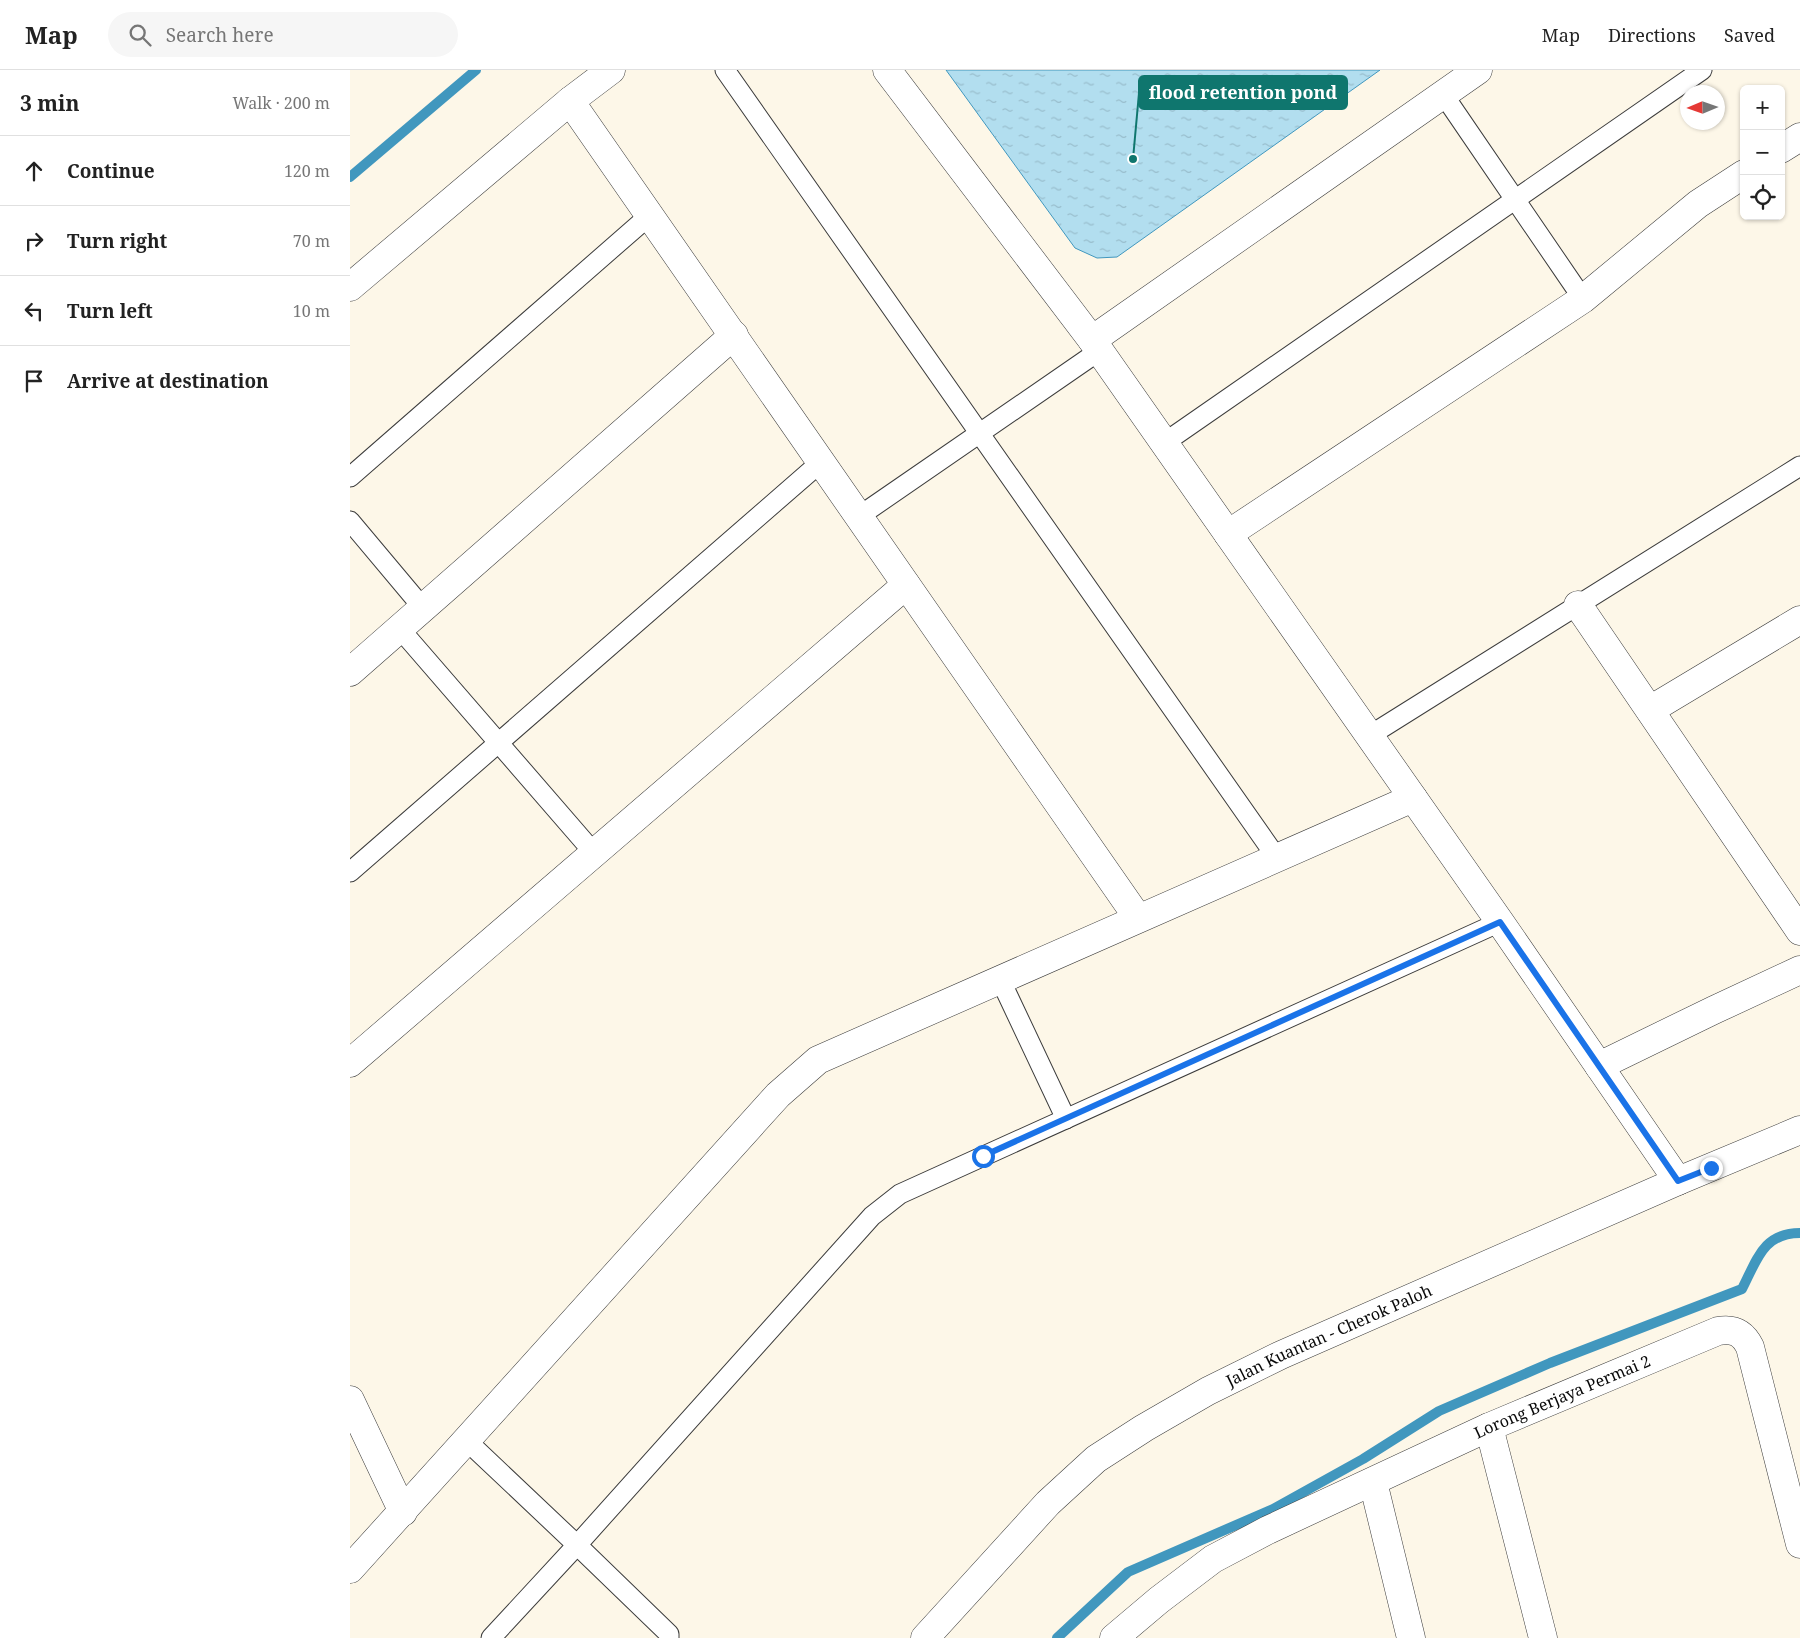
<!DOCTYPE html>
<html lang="en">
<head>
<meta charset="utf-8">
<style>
	:root { --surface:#fff; --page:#f6f6f6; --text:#222; --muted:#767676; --line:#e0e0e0 }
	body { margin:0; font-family:"Noto Serif",serif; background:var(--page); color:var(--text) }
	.controls { position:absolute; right:15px; top:15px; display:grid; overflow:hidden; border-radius:8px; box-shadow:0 1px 4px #0004 }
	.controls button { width:45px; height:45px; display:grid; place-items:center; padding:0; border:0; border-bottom:1px solid var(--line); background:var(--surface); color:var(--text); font:25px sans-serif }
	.compass { position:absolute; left:1330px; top:15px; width:45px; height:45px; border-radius:50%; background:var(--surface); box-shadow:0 1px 4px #0004; rotate:268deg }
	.stop { position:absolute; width:15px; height:15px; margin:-11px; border:4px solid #1a73e8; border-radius:50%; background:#fff }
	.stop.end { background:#1a73e8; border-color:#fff; box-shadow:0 1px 5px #0008 }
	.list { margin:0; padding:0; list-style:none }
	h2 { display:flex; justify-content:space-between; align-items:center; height:65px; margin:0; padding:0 20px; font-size:21px }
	h2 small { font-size:16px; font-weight:400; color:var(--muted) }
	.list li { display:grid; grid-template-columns:32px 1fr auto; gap:15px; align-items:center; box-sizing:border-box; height:70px; padding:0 20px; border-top:1px solid var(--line) }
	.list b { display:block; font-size:19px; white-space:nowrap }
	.list em { font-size:16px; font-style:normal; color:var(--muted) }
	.icon { flex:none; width:28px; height:28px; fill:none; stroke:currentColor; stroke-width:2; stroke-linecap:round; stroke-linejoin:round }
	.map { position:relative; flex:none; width:1450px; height:1568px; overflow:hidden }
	header { display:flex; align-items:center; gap:30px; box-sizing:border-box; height:70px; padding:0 25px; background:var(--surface); border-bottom:1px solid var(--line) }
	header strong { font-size:24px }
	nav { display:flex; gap:28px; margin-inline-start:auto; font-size:18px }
	.search { width:350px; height:45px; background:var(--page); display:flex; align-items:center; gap:12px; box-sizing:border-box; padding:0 18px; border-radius:28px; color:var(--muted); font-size:19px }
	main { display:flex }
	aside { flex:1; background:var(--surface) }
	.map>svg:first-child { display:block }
</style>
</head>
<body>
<header>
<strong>Map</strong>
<div class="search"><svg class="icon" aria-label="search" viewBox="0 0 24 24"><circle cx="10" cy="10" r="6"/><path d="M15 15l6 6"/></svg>Search here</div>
<nav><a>Map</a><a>Directions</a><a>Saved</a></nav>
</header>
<main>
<aside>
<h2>3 min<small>Walk · 200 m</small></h2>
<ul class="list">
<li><svg class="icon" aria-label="ahead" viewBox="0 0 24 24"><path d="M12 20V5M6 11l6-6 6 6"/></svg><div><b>Continue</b></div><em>120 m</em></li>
<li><svg class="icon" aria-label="right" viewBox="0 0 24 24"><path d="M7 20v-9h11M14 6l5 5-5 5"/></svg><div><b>Turn right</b></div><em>70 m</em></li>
<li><svg class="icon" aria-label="left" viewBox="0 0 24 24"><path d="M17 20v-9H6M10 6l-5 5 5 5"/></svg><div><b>Turn left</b></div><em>10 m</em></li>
<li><svg class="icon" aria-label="arrive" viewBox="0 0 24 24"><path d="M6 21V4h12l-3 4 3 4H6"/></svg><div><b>Arrive at destination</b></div></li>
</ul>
</aside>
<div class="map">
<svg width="1450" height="1568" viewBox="0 0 1450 1568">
	<defs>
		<pattern id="water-ripples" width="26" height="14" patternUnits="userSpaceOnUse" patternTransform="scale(1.25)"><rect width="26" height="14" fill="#b2deef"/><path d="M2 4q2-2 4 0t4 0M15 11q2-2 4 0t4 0" fill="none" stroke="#98bdcc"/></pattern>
	</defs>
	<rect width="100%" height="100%" fill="#fdf7e8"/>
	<polygon fill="url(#water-ripples)" stroke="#4197be" points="596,0 1030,0 767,187 747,188 725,178"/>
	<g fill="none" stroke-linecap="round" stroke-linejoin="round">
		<g stroke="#4197be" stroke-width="10">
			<polyline points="0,107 126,0"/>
			<path d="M707,1568L778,1502L923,1439L1013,1389L1089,1341L1200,1293L1392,1219C1407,1190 1413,1163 1450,1163"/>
		</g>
		<defs>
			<g id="service">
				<polyline points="375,0 927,788"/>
				<polyline points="1093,24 1233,229"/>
				<polyline points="814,373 1352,0"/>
				<polyline points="0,407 300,145"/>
				<polyline points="508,447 749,281"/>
				<polyline points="0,451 73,538"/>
				<polyline points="50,559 244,783"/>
				<polyline points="1019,666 1450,396"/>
				<polyline points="0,802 471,392"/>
				<polyline points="650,909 716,1049"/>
				<polyline points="117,1371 227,1475 319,1564 319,1568"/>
				<polyline points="141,1568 227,1475 522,1146 550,1124 1150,852"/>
			</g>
			<g id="minor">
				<path d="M261,0L220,31C410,302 598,576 788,848"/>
				<polyline points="537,0 742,270 1150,852 1328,1111"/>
				<polyline points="1431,79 1450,67"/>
				<polyline points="0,217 220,31"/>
				<polyline points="742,270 1128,0"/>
				<polyline points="878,464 1233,229 1348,134 1394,104"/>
				<polyline points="1228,535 1450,861"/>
				<polyline points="0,602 384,265"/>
				<polyline points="1300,640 1450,550"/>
				<polyline points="0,993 556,515"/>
				<polyline points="1249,996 1364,940 1450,900"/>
				<polyline points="0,1330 53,1442"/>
				<polyline points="1139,1357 1193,1568"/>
				<polyline points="1023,1412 1061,1568"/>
				<polyline points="0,1499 428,1025 468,990 1063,728"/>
				<path id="s1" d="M764,1568L809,1530L863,1489L918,1460L1139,1357L1368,1261C1384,1258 1393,1263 1400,1277L1450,1474"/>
			</g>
			<g id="tertiary">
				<path id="s2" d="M575,1568L698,1433L746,1389L794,1358L858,1321L931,1285L1328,1111L1450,1060"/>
			</g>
		</defs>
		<use href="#service" stroke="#3c3c3c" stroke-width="21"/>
		<use href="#minor" stroke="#3c3c3c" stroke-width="29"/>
		<use href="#tertiary" stroke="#3c3c3c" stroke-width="29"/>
		<use href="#service" stroke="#fff" stroke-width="19"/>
		<use href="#minor" stroke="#fff" stroke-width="28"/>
		<use href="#tertiary" stroke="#fff" stroke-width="28"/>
	</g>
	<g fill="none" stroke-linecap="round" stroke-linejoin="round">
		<polyline stroke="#1a73e8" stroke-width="6" points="633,1086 1150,852 1328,1111 1361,1098"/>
	</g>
	<g text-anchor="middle" stroke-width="5" stroke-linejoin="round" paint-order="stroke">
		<g font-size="16" fill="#090909" stroke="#fff">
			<text dy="6" stroke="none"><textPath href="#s2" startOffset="512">Jalan Kuantan - Cherok Paloh</textPath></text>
			<text dy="6" stroke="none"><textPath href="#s1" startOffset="512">Lorong Berjaya Permai 2</textPath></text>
		</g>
	</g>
	<path fill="none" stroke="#0f766e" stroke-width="2" d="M783 89L789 23"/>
	<circle fill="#0f766e" stroke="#fff" stroke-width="2" cx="783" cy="89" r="5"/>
	<rect fill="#0f766e" stroke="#0f766e" stroke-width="2" x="789" y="6" width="208" height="33" rx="5"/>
	<g font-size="18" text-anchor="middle" font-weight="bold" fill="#fff">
		<text x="893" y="29">flood retention pond</text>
	</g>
</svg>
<div class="controls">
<button>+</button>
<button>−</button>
<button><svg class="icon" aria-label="locate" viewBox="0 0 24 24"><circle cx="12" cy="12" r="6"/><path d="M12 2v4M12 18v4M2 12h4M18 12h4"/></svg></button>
</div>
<svg class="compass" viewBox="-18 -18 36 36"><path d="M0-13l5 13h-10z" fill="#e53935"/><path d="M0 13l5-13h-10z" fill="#767676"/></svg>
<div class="stop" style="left:633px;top:1086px"></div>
<div class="stop end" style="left:1361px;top:1098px"></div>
</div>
</main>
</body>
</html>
